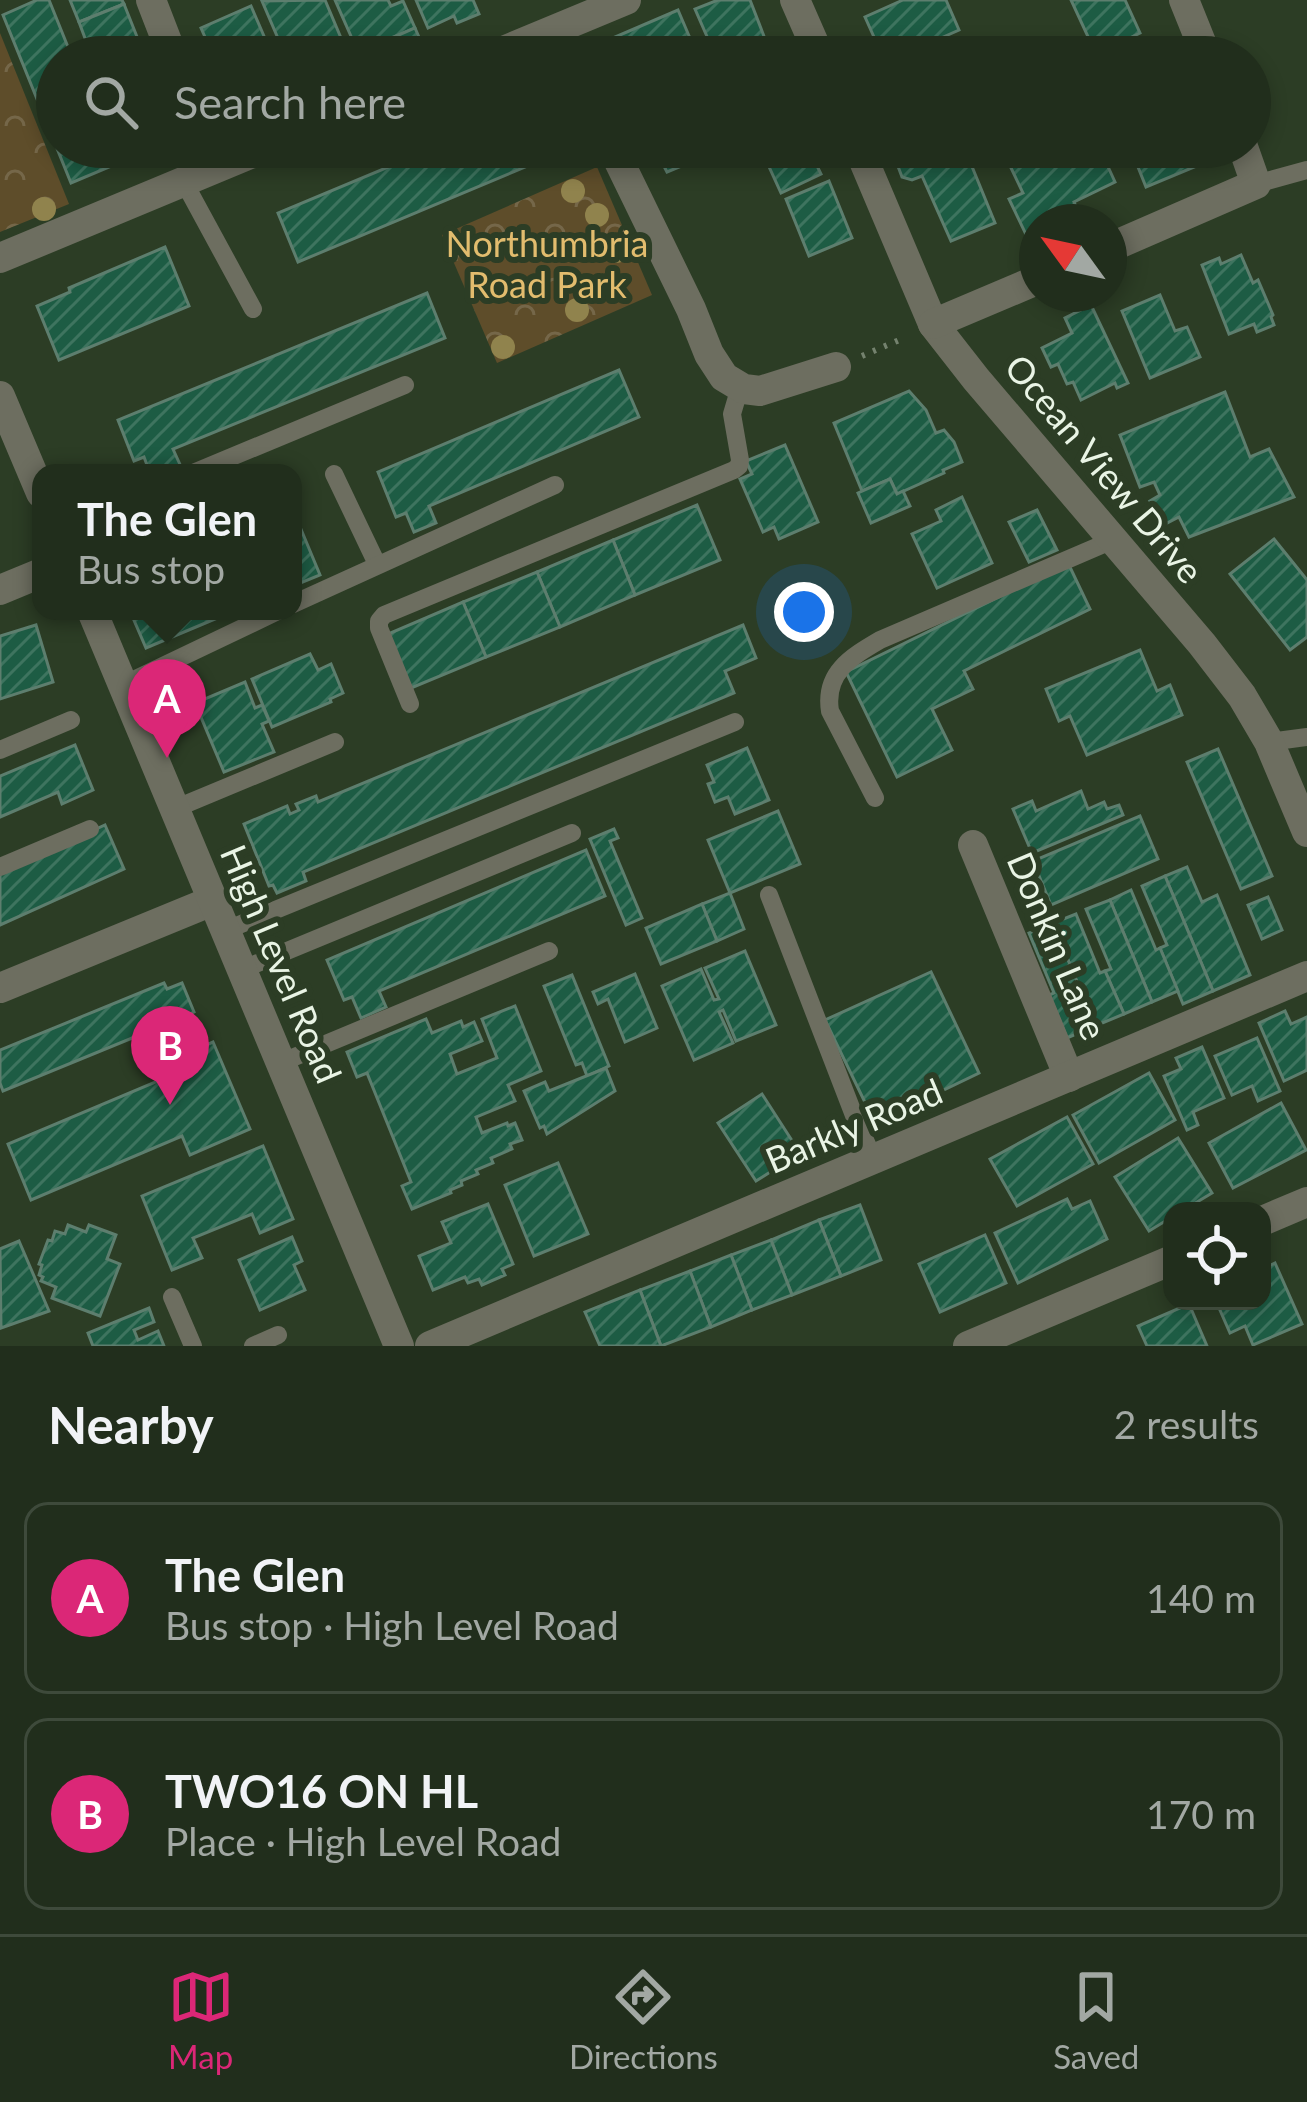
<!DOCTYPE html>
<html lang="en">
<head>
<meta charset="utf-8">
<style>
	:root { --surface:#212e1c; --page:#2d3a29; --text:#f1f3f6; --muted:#a2a8a3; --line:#3e4a3b; --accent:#db2777 }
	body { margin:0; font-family:Lato,sans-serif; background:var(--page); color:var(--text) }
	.controls { position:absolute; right:36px; bottom:36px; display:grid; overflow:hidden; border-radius:24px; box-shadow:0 6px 18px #0003 }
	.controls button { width:108px; height:108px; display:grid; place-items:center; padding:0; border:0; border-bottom:3px solid var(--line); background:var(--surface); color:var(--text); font:60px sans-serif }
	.compass { position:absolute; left:1019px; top:204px; width:108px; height:108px; border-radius:50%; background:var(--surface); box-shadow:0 6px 18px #0003; rotate:303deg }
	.you { position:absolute; left:804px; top:612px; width:42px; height:42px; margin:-30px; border:9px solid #fff; border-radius:50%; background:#1a73e8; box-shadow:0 0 0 18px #1a73e833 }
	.badge { display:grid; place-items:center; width:78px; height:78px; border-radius:50%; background:var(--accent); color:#fff; font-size:39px; font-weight:700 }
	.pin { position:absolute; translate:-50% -99px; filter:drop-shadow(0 3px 6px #0008) }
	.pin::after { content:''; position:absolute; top:63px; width:42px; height:36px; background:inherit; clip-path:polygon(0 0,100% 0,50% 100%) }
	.popup { position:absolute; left:32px; top:464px; width:270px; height:156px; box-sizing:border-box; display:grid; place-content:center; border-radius:24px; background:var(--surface); filter:drop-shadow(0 3px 9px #0005); font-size:39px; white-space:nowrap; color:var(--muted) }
	.popup b { font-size:45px; color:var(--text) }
	.popup::after { content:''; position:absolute; left:50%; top:100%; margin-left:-24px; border:24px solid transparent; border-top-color:var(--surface) }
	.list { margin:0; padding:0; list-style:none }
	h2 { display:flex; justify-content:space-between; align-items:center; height:156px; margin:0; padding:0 48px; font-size:51px }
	h2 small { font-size:39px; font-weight:400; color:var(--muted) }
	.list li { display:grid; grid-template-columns:78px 1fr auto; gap:36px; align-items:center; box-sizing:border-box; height:192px; margin:0 24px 24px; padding:0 24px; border:3px solid var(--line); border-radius:24px }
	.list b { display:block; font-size:45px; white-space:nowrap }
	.list p { margin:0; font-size:39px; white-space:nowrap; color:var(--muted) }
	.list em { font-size:39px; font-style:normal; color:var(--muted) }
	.icon { flex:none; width:66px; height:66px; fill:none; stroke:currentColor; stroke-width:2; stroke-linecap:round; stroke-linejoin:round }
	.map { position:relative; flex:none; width:1307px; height:1346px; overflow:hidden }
	.search { position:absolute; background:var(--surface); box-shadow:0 6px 18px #0003; left:36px; right:36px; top:36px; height:132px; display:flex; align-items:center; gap:30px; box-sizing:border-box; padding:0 42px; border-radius:66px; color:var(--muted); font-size:45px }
	.sheet { height:588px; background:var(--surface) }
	nav { display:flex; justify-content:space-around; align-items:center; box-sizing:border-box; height:168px; border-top:3px solid var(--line); background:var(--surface); font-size:33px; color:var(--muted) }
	nav a { display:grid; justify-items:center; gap:6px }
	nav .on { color:var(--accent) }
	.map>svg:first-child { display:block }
</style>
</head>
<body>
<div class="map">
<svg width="1307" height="1346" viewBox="0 0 1307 1346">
	<defs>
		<pattern id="park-crowns" width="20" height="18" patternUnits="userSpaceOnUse" patternTransform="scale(3)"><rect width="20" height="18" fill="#5e4d2a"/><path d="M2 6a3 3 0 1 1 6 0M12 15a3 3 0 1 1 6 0" fill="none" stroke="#756749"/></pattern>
		<pattern id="building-hatch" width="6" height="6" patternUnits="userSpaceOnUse" patternTransform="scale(3)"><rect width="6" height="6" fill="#1d5c44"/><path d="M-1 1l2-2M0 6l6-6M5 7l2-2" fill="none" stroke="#3e745f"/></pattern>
	</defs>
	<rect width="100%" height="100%" fill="#2c3d25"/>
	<g fill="url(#park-crowns)">
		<polygon points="0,33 69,204 0,232"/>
		<polygon points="597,167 652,295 497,363 442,235"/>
	</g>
	<g fill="url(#building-hatch)" stroke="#5d7e6e" stroke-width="3">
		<polygon points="37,0 49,0 72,57 57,57 57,147 107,147 114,165 71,183 3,15"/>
		<polygon points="70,0 122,0 124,4 79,22"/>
		<polygon points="325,0 349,57 286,57 262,1"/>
		<polygon points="335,0 388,0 391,6 403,1 415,28 358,52"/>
		<polygon points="416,0 473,0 479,14 457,23 454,16 428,28"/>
		<polygon points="718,0 750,0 772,57 716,57 695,9"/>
		<polygon points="903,0 946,0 959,30 898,57 883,57 865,17"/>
		<polygon points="1071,0 1125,0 1140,33 1096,54"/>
		<polygon points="124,4 145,57 92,57 79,22"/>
		<polygon points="251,6 273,57 214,57 201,28"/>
		<polygon points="678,10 698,57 608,57 601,43"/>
		<polygon points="415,28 426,53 418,57 387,57 381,43"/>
		<polygon points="436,147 544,147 549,157 298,262 278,213"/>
		<polygon points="654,147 727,147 667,172"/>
		<polygon points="760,147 808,147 821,174 781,193"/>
		<polygon points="906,147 924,147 926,151 936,147 964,147 995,223 951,241 922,176 912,180 902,177 893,153"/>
		<polygon points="1001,147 1099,147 1115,182 1074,202 1083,222 1037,222 1037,245 1032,247 1009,199 1023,193"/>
		<polygon points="1130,147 1211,147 1216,158 1146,187"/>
		<polygon points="829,181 852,238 809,256 786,199"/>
		<polygon points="165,247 189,306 59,360 37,306 70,292 69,288"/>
		<polygon points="1241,255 1253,283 1258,280 1273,315 1271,317 1274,325 1257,332 1254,324 1229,334 1202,265 1219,258 1221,264"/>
		<polygon points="427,293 445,338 173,449 182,469 173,473 150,473 144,457 134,461 118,420"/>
		<polygon points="1160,295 1175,331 1187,327 1200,357 1150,378 1122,311"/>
		<polygon points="1091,305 1128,383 1117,388 1115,383 1081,400 1073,382 1067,384 1058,364 1051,367 1042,348 1072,333 1065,318"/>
		<polygon points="619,370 639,417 429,506 436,523 414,532 406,513 396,517 378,472"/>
		<polygon points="909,391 926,410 936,433 944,430 954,442 962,462 943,470 944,473 897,494 890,479 862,491 834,423"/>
		<polygon points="1225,392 1250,457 1269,449 1294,497 1189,537 1179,517 1167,523 1150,501 1160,495 1154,482 1140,487 1120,435"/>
		<polygon points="785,445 818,522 779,539 774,527 763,532 740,479 752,474 746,461"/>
		<polygon points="890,479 897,494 903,491 910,506 871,523 858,493"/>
		<polygon points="962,497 992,563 937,588 912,534 941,521 936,510"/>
		<polygon points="697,505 720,560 635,595 613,540"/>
		<polygon points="293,510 320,575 293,586"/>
		<polygon points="1037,510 1057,550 1029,562 1009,522"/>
		<polygon points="1274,539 1307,580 1307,637 1290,650 1230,574"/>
		<polygon points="613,540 635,595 560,627 537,572"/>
		<polygon points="1068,563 1090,609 964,671 973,689 932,709 952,750 897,777 846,672"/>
		<polygon points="537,572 560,627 486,657 463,602"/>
		<polygon points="463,602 486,657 411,688 388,634"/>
		<polygon points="130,611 234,611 146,648"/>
		<polygon points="36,625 53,682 0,699 0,636"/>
		<polygon points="743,625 756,658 725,671 734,693 303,872 306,881 277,893 273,885 269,886 244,824 287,806 290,814 299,810 296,804 316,796 318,802"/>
		<polygon points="1140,650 1157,691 1170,685 1182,715 1087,755 1070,716 1059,721 1046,689"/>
		<polygon points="310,654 318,670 331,664 343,693 330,699 331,702 272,727 252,679"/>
		<polygon points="245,682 255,708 262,705 269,721 262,724 274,752 224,772 195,703"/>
		<polygon points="75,745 93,790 62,804 58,792 0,817 0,776"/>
		<polygon points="747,748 769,800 735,814 728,797 715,802 708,784 714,782 707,765"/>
		<polygon points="1218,749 1272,876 1241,889 1187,762"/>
		<polygon points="1081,791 1088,809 1104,802 1107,809 1119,805 1123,815 1032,853 1013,809 1032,801 1036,811"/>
		<polygon points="778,811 800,864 730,893 708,840"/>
		<polygon points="1140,816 1158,859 1051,905 1033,861"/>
		<polygon points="105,825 124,869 0,925 0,873"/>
		<polygon points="614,829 618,838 610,841 642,918 626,925 590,839"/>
		<polygon points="586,850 605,896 379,991 386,1007 361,1018 352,997 344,1000 327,960"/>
		<polygon points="1187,867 1202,902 1217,895 1250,975 1213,991 1165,876"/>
		<polygon points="1165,876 1213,991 1183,1004 1160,948 1167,945 1142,886"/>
		<polygon points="1131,890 1156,950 1160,948 1178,991 1152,1002 1110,900"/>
		<polygon points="730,893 744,929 717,941 702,904"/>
		<polygon points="1268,897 1282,930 1262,939 1248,905"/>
		<polygon points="1110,900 1152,1002 1124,1014 1105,971 1111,969 1086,909"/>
		<polygon points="702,904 717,941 661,964 646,928"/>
		<polygon points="1076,914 1100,973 1105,971 1124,1014 1095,1026 1053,923"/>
		<polygon points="1053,923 1095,1026 1067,1038 1049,995 1054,993 1029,933"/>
		<polygon points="745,951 776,1025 736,1041 723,1010 719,1012 733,1043 694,1060 662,986 701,969 714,1000 719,999 705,968"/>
		<polygon points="931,972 979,1073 875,1123 825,1020"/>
		<polygon points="635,974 657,1028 625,1042 608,999 598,1004 593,992"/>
		<polygon points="572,975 609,1066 587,1076 582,1063 576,1065 544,986"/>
		<polygon points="164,983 167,989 182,983 194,1012 181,1018 184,1025 162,1034 159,1027 3,1091 0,1083 0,1050"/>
		<polygon points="515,1006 541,1071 508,1085 515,1101 476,1117 482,1133 507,1123 508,1126 515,1123 522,1140 510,1144 512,1149 491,1158 493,1163 476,1170 478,1174 461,1181 462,1185 450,1190 451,1193 412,1209 402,1186 411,1182 367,1073 357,1077 347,1052 426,1019 432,1033 461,1021 463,1027 474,1022 482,1041 450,1054 457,1074 497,1058 482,1019"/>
		<polygon points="1285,1011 1291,1024 1307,1017 1307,1070 1284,1081 1259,1023"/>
		<polygon points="1257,1038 1280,1091 1258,1101 1252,1086 1232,1095 1215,1056"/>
		<polygon points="213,1042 250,1129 190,1155 182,1136 31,1200 8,1144 158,1081 152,1068"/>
		<polygon points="1202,1047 1224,1098 1193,1112 1198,1125 1187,1130 1164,1076 1181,1069 1176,1058"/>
		<polygon points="606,1068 615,1091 547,1134 544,1126 540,1128 524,1091 545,1082 549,1091"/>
		<polygon points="1149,1073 1175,1120 1099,1163 1073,1115"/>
		<polygon points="762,1094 800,1153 756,1181 718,1123"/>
		<polygon points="1281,1103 1306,1150 1233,1188 1209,1143"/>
		<polygon points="1067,1117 1093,1164 1017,1206 990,1159"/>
		<polygon points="1178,1138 1212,1193 1182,1211 1172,1211 1172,1217 1149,1231 1115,1177"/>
		<polygon points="263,1146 293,1219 260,1233 252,1214 193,1238 202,1258 172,1270 142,1196"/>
		<polygon points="558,1163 588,1234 534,1256 505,1185"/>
		<polygon points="1067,1199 1072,1209 1090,1201 1107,1239 1018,1283 995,1233"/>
		<polygon points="488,1204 513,1264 502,1269 505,1275 482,1285 479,1279 468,1283 465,1277 433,1290 419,1256 451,1243 442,1222"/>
		<polygon points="860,1205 881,1260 841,1276 819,1220"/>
		<polygon points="819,1220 841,1276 792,1295 771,1240"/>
		<polygon points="68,1225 86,1232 89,1225 116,1235 107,1259 120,1264 100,1316 52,1298 56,1287 41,1281 43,1277 39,1275 42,1265 39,1264 48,1240 52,1241 55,1231 65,1234"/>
		<polygon points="985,1235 1006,1283 940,1312 919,1264"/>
		<polygon points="292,1237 302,1261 294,1265 305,1290 260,1310 239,1260"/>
		<polygon points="771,1240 792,1295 752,1310 731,1255"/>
		<polygon points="19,1241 49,1311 1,1328 0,1249"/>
		<polygon points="731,1255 752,1310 711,1327 690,1271"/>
		<polygon points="1275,1263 1302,1324 1253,1345 1245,1326 1230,1333 1216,1301 1262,1301 1262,1269"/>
		<polygon points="690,1271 711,1327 661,1346 640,1290"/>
		<polygon points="640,1290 661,1346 600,1346 585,1312"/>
		<polygon points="1189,1304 1207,1346 1147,1346 1138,1326"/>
		<polygon points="149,1308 154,1322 134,1330 138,1340 158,1331 164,1346 93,1346 88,1333"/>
	</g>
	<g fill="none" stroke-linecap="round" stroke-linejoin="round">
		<polyline stroke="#74826e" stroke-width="6" stroke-dasharray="3 9" stroke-linecap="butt" points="862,356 904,338"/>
		<g stroke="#6d6e60" stroke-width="18">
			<polyline points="184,182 253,309"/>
			<polyline points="1256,184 1307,170"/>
			<polyline points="193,473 405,385"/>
			<polyline points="334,474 377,564"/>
			<polyline points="293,604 555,485"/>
			<polyline points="123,685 278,611"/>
			<polyline points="410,704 379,628 379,621 384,615 734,470 739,466 740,460 732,414 740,387"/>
			<polyline points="1269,742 1307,737"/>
			<polyline points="0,750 71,720"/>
			<path d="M875,798L830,711C824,673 851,657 880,640L1113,540"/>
			<polyline points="174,809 335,742"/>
			<polyline points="0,867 90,829"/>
			<polyline points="769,895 855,1118 874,1160"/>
			<polyline points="224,931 735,722"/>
			<polyline points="241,970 572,833"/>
			<polyline points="280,1063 549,951"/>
			<polyline points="172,1297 193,1346"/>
			<polyline points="253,1346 278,1335"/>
		</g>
		<g stroke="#6d6e60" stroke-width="30">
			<polyline points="151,0 173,57"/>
			<polyline points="795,0 820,57"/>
			<polyline points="1184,0 1207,57"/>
			<polyline points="489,57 626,0"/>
			<polyline points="612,147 691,309 709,354 724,377 744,389 760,391 836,367"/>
			<polyline points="858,147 933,324 976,379 1202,644 1242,696 1269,742 1307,832"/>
			<polyline points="1109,248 1256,184 1243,147"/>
			<polyline points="0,258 267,147"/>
			<polyline points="933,324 1037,280"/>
			<polyline points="0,590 41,573"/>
			<polyline points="973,845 1069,1077"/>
			<polyline points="0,988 212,901"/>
			<polyline points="1262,1221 1307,1202"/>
			<polyline points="430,1346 1307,976"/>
			<polyline points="968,1346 1172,1260"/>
		</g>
		<g stroke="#6d6e60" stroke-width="30">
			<polyline points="0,396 41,493"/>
			<polyline points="92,611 399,1346"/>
		</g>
	</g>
	<g fill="#90834d">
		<circle cx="573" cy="191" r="12"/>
		<circle cx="44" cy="209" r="12"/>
		<circle cx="597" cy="215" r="12"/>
		<circle cx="616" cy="251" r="12"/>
		<circle cx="577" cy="310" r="12"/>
		<circle cx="503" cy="347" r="12"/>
	</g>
	<g text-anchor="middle" stroke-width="12" stroke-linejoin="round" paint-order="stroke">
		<g font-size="36" fill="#e2bc6e" stroke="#2c3d25">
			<text x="547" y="257">Northumbria<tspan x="547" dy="41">Road Park</tspan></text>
		</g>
		<g font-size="36" fill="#e9f4e5" stroke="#2c3d25">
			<text transform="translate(1104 469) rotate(50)" y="13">Ocean View Drive</text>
			<text transform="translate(1057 946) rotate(67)" y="13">Donkin Lane</text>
			<text transform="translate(281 964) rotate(67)" y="13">High Level Road</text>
			<text transform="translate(854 1126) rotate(-23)" y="13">Barkly Road</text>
		</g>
	</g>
</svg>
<div class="controls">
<button><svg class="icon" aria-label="locate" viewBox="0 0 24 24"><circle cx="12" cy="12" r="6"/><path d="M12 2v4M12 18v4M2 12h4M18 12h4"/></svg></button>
</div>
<svg class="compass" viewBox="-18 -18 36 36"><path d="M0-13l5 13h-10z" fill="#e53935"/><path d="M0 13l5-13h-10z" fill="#a2a8a3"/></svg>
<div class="you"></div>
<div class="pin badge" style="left:167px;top:758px">A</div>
<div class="popup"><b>The Glen</b>Bus stop</div>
<div class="pin badge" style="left:170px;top:1105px">B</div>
<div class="search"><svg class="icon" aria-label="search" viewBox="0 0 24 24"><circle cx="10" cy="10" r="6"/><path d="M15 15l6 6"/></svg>Search here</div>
</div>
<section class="sheet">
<h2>Nearby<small>2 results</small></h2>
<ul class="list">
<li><span class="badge">A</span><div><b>The Glen</b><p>Bus stop · High Level Road</p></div><em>140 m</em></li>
<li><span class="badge">B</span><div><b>TWO16 ON HL</b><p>Place · High Level Road</p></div><em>170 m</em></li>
</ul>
</section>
<nav>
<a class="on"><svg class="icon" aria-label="map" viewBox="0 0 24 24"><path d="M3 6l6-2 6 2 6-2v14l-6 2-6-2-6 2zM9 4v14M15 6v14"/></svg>Map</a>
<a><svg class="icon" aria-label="directions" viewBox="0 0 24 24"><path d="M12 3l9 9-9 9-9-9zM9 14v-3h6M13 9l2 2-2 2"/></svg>Directions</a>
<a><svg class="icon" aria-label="saved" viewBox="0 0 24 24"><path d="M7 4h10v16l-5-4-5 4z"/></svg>Saved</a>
</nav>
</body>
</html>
